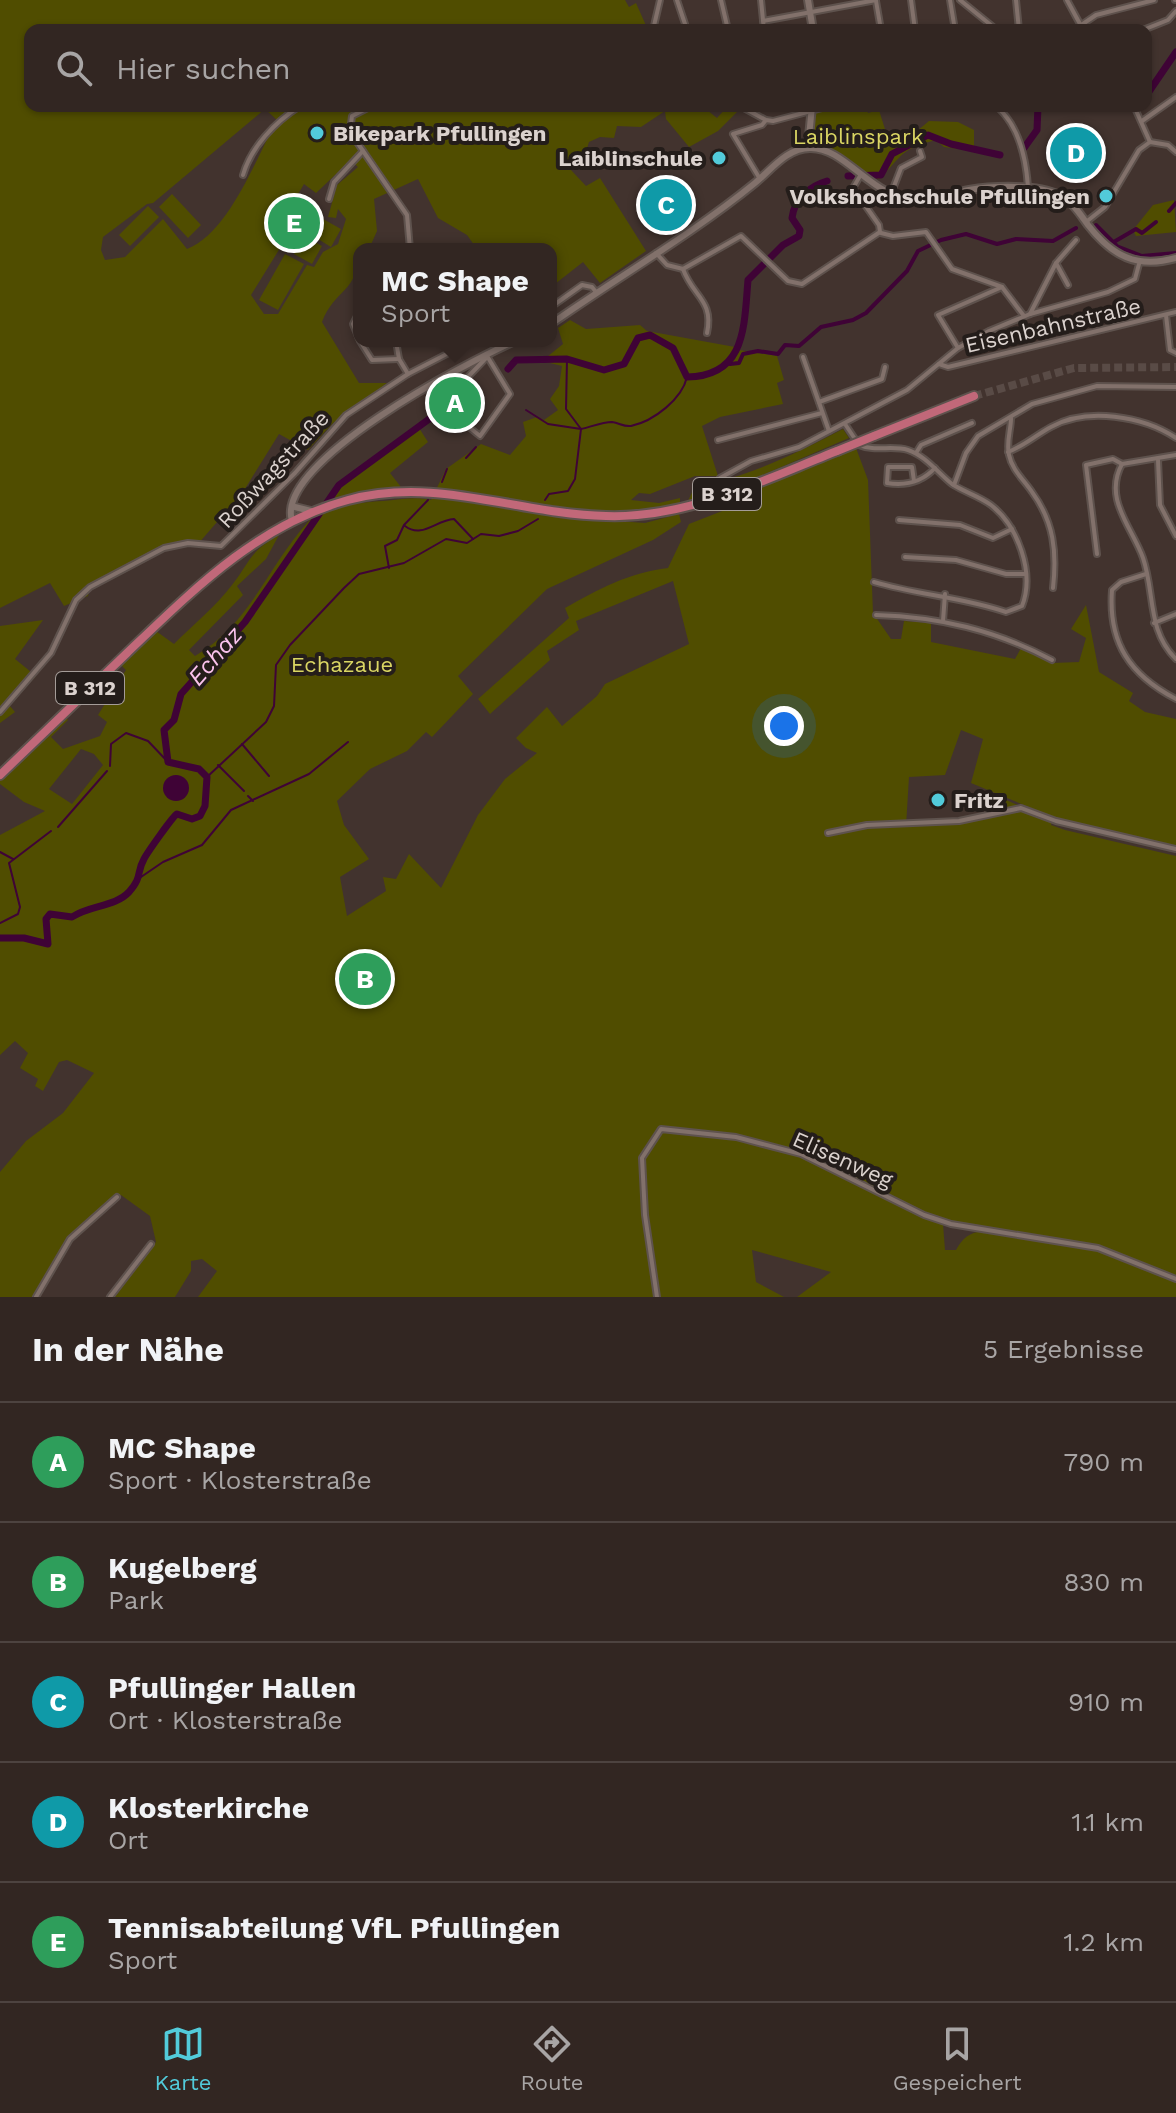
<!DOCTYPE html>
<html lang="de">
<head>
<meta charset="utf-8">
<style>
	:root { --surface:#322622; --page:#3d322f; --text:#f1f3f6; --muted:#a8a5a5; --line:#4d4340; --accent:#52cbda }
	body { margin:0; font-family:"Work Sans",sans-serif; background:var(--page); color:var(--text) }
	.you { position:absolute; left:784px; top:726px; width:28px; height:28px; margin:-20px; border:6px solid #fff; border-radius:50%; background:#1a73e8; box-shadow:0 0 0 12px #1a73e833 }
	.badge { display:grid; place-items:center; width:52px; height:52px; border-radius:50%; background:var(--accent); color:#fff; font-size:26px; font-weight:700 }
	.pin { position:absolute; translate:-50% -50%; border:4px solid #fff; box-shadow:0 2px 8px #0006 }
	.popup { position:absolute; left:353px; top:243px; width:204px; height:104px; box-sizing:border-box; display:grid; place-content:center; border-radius:16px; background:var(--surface); filter:drop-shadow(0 2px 6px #0005); font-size:26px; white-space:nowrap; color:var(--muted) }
	.popup b { font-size:30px; color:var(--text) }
	.popup::after { content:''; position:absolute; left:50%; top:100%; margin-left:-16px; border:16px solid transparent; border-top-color:var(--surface) }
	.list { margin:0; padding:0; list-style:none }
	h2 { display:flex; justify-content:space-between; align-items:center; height:104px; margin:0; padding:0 32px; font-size:34px }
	h2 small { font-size:26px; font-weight:400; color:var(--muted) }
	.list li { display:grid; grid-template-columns:52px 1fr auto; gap:24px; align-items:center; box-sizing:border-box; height:120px; padding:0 32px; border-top:2px solid var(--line) }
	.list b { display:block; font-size:30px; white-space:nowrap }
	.list p { margin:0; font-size:26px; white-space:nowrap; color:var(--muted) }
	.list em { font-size:26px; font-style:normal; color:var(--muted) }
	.icon { flex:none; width:44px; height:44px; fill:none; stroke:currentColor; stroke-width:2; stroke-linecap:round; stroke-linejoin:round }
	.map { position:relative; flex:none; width:1176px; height:1297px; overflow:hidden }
	.search { position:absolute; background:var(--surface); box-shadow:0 2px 6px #0004; left:24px; right:24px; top:24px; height:88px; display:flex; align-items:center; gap:20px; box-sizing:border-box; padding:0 28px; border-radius:16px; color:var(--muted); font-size:30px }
	.sheet { height:704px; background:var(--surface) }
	nav { display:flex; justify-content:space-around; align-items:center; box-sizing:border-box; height:112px; border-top:2px solid var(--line); background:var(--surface); font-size:22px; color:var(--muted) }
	nav a { display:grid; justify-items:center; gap:4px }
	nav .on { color:var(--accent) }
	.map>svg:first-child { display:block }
</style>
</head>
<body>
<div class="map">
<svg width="1176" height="1297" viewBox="0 0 1176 1297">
	<rect width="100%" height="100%" fill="#42332e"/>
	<g fill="#504d00" fill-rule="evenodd">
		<path d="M0,0H625L629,7L636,3L648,30H30V106H654L657,109L660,106H702L717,118L728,106L740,109L718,131L689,147L666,119L665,111L641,127L617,126L614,138L600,137L589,142L584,158L571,170L586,186L600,178L646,251L600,283L583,262L555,284L551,278V249H477L467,235L438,218L418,179L374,199L377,231L369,249H359C359,293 335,288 322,322L359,383H387L332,424L308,450L279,434L243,492L198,544C153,549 128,565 90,587L88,596L64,606L50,583L0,608ZM265,109L277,120C256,158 229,233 187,249L163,219L125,257L105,260L101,250L103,237L147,204L153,203ZM351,160L358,167L337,185L328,217L336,218L338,209L346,219L338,244L323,252L314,267L307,265L278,314H264L251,295L290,232L280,225L304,184L316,193Z"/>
		<path d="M830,106H866L868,113L879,110L889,142L911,136L929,121L958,122L974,130V151L944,147L936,140C899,149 903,156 879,179L869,176L813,139V110Z"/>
		<polygon points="172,194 201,225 188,238 159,207"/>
		<polygon points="1174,200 1176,232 1136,236 1133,230 1153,205"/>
		<polygon points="148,206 159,217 130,246 119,235"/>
		<polygon points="323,219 341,229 331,247 313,236"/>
		<polygon points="304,236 322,246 312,264 294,254"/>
		<polygon points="285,254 304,264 278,310 259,300"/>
		<path d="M570,320L586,329L640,325L647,331L735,347L733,349L777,356L784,380L777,383L783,404L720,417L702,426L718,476H695L650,494L639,493L631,500L659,503L680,498V505C658,510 619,508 602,520L645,523L679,514L681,522L653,540L547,589L458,676L473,694L432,737L426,732L407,751L370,769L337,801L344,825L369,859L340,877L347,916L386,891L383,877L396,879L409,854L441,888L478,815L505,779L537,753L526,748L516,738L547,707L562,726L597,696L605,684L689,644L673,581L576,621L579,630L547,651L550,660L490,714L478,699L569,618L565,608C597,590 630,572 668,568L689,524L735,506L766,485L856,448L868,480L873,613L891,639H901L904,621L931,623V642L1015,659L1021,648L1053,663L1079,662L1086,638L1071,629L1086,605L1099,672L1133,693L1129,701L1145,712L1176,719V847L1055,818L971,783L983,739L961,730L945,775L909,777L906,826L959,821L992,812L997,796L1052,820L1051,825L1065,830L1176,856V1297H797L831,1272L752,1250L756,1282L784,1297H198L217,1271L202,1259L191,1261V1271L175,1297H115L156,1242L150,1216L121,1195C85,1224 54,1253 36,1297H0V1172L26,1141L63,1113L94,1073L67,1060L59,1062L43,1091L35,1086L38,1079L20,1068L28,1053L15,1041L0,1055V835L45,811L24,802L0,784V780L66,717L68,720L51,737L63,749L100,736L107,722L98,715L126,670L121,665L156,631L174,644C193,625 216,606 232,585C252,559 248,553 279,535L266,559L237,586L243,595L189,650L195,656C251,623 267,567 308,522C322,507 363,502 383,501C398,500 416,496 431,500L446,469L481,444L510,455L526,436L523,422L537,417L544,420L558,410L550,399L559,386L562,366L542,361L563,344L558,328ZM81,749L94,754L103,765L72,804L49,789ZM925,1213L954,1223L987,1228L986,1232C972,1230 962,1238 956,1250H945L943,1224L923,1217Z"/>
		<polygon points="419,428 428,442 390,473 401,487 331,501 337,491"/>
		<path d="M843,429L849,438L751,480L687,503L695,486C748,478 796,453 843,429Z"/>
		<polygon points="43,620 15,659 36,676 9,705 15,712 0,723 0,626"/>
	</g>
	<circle fill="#3f0336" cx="176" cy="788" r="13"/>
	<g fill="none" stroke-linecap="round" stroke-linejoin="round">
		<g stroke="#3f0336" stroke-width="2">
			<path d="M567,359L566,409L581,429C590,427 603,422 612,422C620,423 623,427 631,426C654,421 682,399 687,377"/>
			<polyline points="526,410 548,424 581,429 575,479 568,491 549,494 545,500"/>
			<polyline points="466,458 476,447"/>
			<polyline points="442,482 447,469"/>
			<path d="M405,526C422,539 436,520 454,519L473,539"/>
			<polyline points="389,568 385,546 397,540 404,525 428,500"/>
			<polyline points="242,744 269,776"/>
			<polyline points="218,765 244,791"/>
			<polyline points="110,766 111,744 126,733 148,741 168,762"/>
			<polyline points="207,777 266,722 274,706 276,665 290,645 344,588 359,574 404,563 446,539 467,543 481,534 499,536 518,531 538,519"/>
			<polyline points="248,796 253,801"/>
			<polyline points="58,827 107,771"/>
			<polyline points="0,852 13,859"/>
			<polyline points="141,877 163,862 202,845 231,810 309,774 348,742"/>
			<polyline points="0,923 18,914 20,907 9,863 51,831"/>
		</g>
		<g stroke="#3f0336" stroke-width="4">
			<polyline points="1169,211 1176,203"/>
			<polyline points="1096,225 1117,246"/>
			<polyline points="1112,243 1136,229 1142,233 1156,222"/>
			<polyline points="1119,247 1142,256 1176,253"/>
			<polyline points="730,364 739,363 743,354 758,351 778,354 785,345 799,346 821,327 853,320 866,313 907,271 918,251 941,240 966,234 997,244 1016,239 1053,241 1076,228"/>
		</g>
		<g stroke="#3f0336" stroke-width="7">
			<polyline points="1146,96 1176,52"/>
			<polyline points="1024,148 1037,130 1038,106"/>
			<polyline points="848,176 881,175 892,154 928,135 951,144 1000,155"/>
			<path d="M508,369L516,360L567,359L604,370L624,364L638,338L650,335L673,348L687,377C746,376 744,327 748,280L783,245L799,236L800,230L792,218C794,199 810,186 827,181"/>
			<path d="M0,938H24L48,944L46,919L50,914L72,917C89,905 115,907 129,892C143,876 136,873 144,859C147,853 173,816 177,814L192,819L200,816L205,806L207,777L199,769L168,762L164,730L174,720L181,694L245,622L339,485L436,414L448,413"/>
		</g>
		<polyline stroke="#594b46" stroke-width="8" stroke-dasharray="8 4" stroke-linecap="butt" points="974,396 1074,368 1176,367"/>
		<defs>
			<g id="street">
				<polyline points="677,0 687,30"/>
				<polyline points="721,0 728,30"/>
				<polyline points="761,0 764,30"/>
				<polyline points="911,0 915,30"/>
				<polyline points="950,0 955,30"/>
				<polyline points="960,0 997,30"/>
				<polyline points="1016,0 1019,30"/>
				<polyline points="1067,0 1080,24"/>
				<polyline points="1175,0 1176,0"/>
				<polyline points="876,1 881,30"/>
				<polyline points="763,21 876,0"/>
				<polyline points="653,30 660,0"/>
				<polyline points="1074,30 1096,15 1154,0"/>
				<polyline points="1143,30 1168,20 1176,11"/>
				<polyline points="372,106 352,116 350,132 407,215 410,249"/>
				<polyline points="740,106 766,120"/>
				<path d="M996,106C1019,125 1026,158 1028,187"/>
				<polyline points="1134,106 1150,142"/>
				<polyline points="1142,121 1176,97"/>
				<path d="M243,175C251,147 275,122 300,106"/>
				<polyline points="760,179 733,134 762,125 766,120 773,121 830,106"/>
				<polyline points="891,194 901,168 922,157 920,151"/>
				<polyline points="329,199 334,182 363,151"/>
				<polyline points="1086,222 1105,207 1139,150 1150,142 1168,145 1176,152"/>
				<polyline points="881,233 893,236 926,232 952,269 1002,287 1024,316"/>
				<polyline points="656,253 667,265 683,269 741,236 788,281 802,284 880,232 879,225 853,188 860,176"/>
				<polyline points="1056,263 1068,285"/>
				<path d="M683,269C693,297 714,300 707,333"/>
				<polyline points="551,307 582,285 592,287 596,292"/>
				<polyline points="359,312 353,324 359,339"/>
				<polyline points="1030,314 1056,263 1076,240"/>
				<polyline points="1166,315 1170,350 1176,353"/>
				<polyline points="360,341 372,360 399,359"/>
				<polyline points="396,341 399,359 408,374"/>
				<polyline points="958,348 938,315 1002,287"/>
				<polyline points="803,357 829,431"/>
				<polyline points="939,364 948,367 1176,312"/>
				<polyline points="433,398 480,436 510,394 487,356"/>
				<polyline points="819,402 882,379 885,367"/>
				<polyline points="442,404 487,357"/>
				<path d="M1011,418C1011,430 1006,442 1009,455C1012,470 1024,480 1032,492C1054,522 1057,552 1053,588"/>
				<path d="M845,424L859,445C875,452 892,445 908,450C926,456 938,473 952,484C964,492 979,496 991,505C1018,526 1035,573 1022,606L1006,612C962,597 918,595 874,582"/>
				<polyline points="718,440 822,413"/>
				<path d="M1008,452C1024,446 1036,435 1051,427C1087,407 1143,416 1176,438"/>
				<polyline points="916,453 921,445 972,423"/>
				<polyline points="1158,460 1160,505 1176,536"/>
				<path d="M1122,464C1103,499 1132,527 1143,558C1155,593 1147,631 1176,659"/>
				<polyline points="720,478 751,461 799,447 907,390 958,348 989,331 1030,314 1108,292 1135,279 1139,264"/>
				<path d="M914,481L912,467H888L887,483C905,486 922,482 935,468"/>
				<polyline points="954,485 966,453 978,436 1032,404 1097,386 1176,387"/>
				<polyline points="899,520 960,525 993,538 1012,529"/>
				<polyline points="1097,554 1086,465 1113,459 1122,464 1176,455"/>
				<polyline points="905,557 956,560 1006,574 1026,574"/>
				<path d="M1146,574L1121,582L1112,590C1108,643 1130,675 1176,699"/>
				<path d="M876,615C940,617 995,630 1052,660"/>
				<polyline points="943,621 945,594"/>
				<polyline points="1154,623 1176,614"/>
				<polyline points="0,712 51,653 76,600 90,587 164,548 188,543 221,546 295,473 346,415 408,374 472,341"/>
				<polyline points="828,833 867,825 959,821 1021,808 1056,821 1176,849"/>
				<polyline points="36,1297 70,1239 117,1197"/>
				<polyline points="110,1297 151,1244"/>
				<polyline points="657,1297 645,1215 642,1158 661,1129 736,1137 801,1154 924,1215 951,1224 1098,1248 1176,1279"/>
			</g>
			<g id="secondary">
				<polyline points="808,0 813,30"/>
				<polyline points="808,147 812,106"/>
				<path d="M551,324C618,277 691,235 755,183C771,170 787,148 810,148C847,147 873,202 922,201C938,200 953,193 969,190C992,186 1038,184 1059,195C1072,201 1080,214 1088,225C1112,256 1137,269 1176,258"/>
				<polyline points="295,507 311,511"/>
				<path d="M292,521C274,462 468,362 515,341"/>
			</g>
			<g id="primary">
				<polyline points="874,436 974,396"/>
				<path d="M0,775C42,735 84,694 127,653C192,591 258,524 348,500C437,476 517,514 606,516C687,519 763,480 837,451"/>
			</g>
		</defs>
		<use href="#street" stroke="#5e524d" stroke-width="8"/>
		<use href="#secondary" stroke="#5e524d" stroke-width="10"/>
		<use href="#primary" stroke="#5e524d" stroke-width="12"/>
		<use href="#street" stroke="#82716b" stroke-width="4"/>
		<use href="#secondary" stroke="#82716b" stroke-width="6"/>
		<use href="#primary" stroke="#c16879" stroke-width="8"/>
		<defs>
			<polyline id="primary-bridge" points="837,451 874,436"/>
		</defs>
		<use href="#primary-bridge" stroke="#5e524d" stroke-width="12" stroke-linecap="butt"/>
		<use href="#primary-bridge" stroke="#c16879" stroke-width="8"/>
	</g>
	<g fill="#52cbda" stroke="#241d1a" stroke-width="3">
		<circle cx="317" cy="133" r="8"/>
		<circle cx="719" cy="158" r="8"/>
		<circle cx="1106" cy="196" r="8"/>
		<circle cx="938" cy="800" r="8"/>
	</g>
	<g text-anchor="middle" stroke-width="8" stroke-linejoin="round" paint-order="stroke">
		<g fill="#241d1a" stroke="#a49c98" stroke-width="2">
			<rect x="693" y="478" width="68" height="32" rx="6"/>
			<rect x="56" y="672" width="68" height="32" rx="6"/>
		</g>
		<g font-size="20" font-weight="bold" fill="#dbd2ce">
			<text x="727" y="501">B 312</text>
			<text x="90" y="695">B 312</text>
		</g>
		<g font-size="22" font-weight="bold" fill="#dbd2ce" stroke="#241d1a" text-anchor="start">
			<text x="333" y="141">Bikepark Pfullingen</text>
			<text x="703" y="166" text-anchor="end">Laiblinschule</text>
			<text x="1090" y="204" text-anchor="end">Volkshochschule Pfullingen</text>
			<text x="954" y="808">Fritz</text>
		</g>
		<g font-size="22" fill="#dad663" stroke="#241d1a">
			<text x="858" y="144">Laiblinspark</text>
			<text x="342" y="672">Echazaue</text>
		</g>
		<g font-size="22" fill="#dbd2ce" stroke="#241d1a">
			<text transform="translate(1053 325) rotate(-13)" y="8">Eisenbahnstraße</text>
			<text transform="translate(273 469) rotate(-47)" y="8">Roßwagstraße</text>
			<text transform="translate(843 1159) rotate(24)" y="8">Elisenweg</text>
		</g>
		<g font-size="24" font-style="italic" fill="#fbc3ed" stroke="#241d1a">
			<text transform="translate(215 656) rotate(-49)" y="8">Echaz</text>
		</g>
	</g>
</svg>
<div class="you"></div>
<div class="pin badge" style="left:455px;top:403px;background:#2e9e5b">A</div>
<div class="popup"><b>MC Shape</b>Sport</div>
<div class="pin badge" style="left:365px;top:979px;background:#2e9e5b">B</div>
<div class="pin badge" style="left:666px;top:205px;background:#0f9aa8">C</div>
<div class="pin badge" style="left:1076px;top:153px;background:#0f9aa8">D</div>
<div class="pin badge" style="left:294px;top:223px;background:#2e9e5b">E</div>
<div class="search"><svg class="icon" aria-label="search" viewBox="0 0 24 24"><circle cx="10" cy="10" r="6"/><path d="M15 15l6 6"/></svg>Hier suchen</div>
</div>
<section class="sheet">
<h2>In der Nähe<small>5 Ergebnisse</small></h2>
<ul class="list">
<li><span class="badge" style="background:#2e9e5b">A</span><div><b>MC Shape</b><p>Sport · Klosterstraße</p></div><em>790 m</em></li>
<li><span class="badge" style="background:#2e9e5b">B</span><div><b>Kugelberg</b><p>Park</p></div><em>830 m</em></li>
<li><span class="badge" style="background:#0f9aa8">C</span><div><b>Pfullinger Hallen</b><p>Ort · Klosterstraße</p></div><em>910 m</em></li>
<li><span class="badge" style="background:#0f9aa8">D</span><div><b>Klosterkirche</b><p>Ort</p></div><em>1.1 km</em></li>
<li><span class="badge" style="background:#2e9e5b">E</span><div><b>Tennisabteilung VfL Pfullingen</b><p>Sport</p></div><em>1.2 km</em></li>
</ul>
</section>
<nav>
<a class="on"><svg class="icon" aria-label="map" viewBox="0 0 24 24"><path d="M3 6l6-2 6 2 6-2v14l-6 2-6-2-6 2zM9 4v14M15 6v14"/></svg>Karte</a>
<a><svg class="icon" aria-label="directions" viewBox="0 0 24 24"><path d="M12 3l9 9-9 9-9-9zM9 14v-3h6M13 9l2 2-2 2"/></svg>Route</a>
<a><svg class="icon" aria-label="saved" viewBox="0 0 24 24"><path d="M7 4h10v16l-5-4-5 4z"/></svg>Gespeichert</a>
</nav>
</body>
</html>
